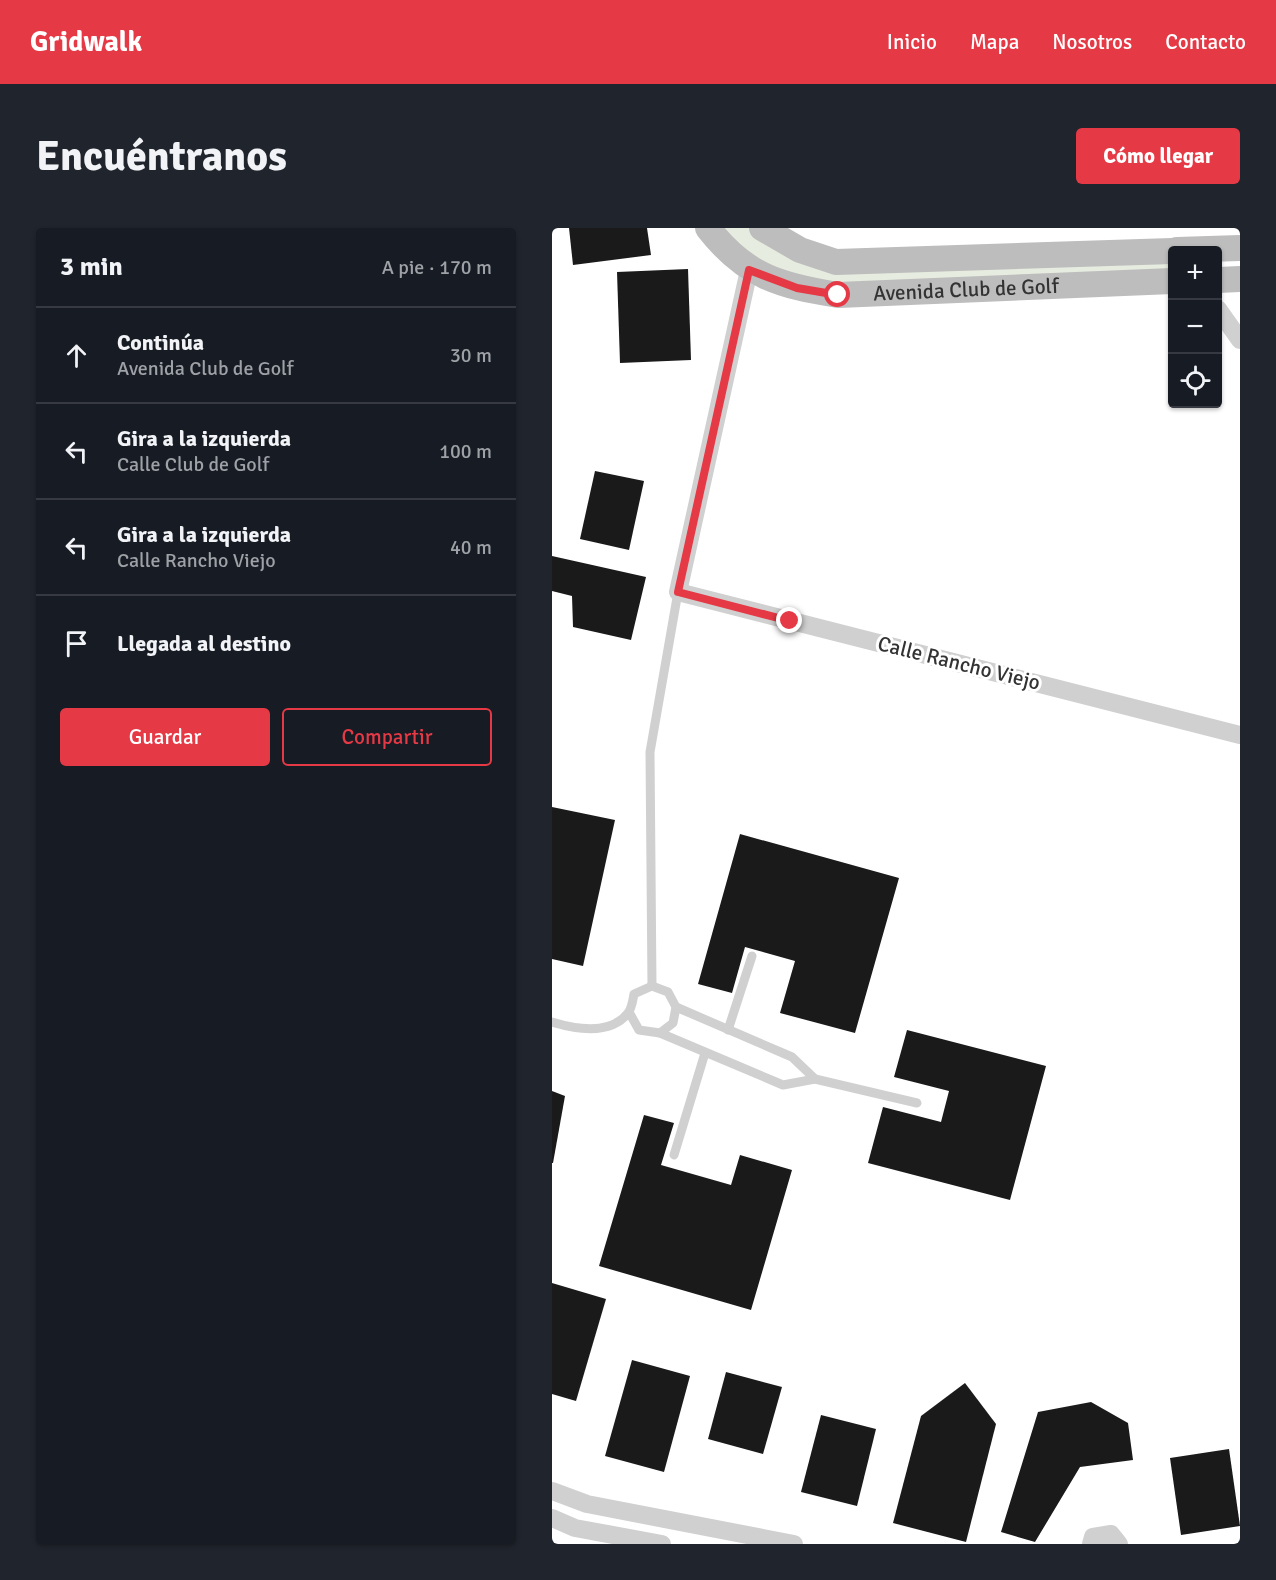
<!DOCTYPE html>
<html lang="es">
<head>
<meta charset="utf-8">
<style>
	:root { --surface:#171b24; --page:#20242c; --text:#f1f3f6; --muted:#9ea1a6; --line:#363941; --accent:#e63946 }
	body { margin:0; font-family:Signika,sans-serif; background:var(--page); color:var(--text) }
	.controls { position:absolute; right:18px; top:18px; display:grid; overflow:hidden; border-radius:6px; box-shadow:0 2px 4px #0004 }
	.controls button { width:54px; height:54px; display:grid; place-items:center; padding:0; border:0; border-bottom:2px solid var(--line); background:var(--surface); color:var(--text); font:30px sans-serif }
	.stop { position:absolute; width:18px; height:18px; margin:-14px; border:4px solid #e63946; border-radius:50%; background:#fff }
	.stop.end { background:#e63946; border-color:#fff; box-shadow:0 2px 6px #0008 }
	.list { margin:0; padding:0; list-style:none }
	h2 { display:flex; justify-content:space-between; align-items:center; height:78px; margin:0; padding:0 24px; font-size:26px }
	h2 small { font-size:20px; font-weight:400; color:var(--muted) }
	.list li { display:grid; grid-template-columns:39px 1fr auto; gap:18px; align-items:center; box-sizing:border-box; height:96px; padding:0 24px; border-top:2px solid var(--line) }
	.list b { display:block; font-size:22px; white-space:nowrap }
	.list p { margin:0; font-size:20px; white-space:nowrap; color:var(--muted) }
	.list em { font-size:20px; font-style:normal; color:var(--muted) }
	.actions { display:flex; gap:12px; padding:18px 24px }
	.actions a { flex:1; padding:14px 0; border:2px solid var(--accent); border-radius:6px; text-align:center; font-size:21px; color:var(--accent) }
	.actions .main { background:var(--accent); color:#fff }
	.icon { flex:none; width:33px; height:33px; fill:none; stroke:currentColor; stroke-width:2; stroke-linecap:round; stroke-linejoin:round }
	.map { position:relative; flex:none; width:688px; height:1316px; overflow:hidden; border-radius:6px }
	header { display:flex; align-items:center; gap:36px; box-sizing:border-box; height:84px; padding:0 30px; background:var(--accent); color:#fff }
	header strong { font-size:28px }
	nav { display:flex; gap:33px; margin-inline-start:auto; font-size:21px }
	.intro { display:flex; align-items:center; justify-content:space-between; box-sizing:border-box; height:144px; padding:0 36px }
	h1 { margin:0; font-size:42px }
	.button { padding:15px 27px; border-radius:6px; background:var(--accent); color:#fff; font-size:21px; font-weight:700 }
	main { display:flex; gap:36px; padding:0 36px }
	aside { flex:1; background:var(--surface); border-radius:6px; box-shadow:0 2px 4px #0004 }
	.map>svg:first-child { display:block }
</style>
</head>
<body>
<header>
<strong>Gridwalk</strong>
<nav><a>Inicio</a><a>Mapa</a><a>Nosotros</a><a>Contacto</a></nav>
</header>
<div class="intro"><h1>Encuéntranos</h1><a class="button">Cómo llegar</a></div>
<main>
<aside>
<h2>3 min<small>A pie · 170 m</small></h2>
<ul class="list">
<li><svg class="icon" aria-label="ahead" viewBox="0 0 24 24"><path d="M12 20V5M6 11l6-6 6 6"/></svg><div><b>Continúa</b><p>Avenida Club de Golf</p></div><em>30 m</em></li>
<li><svg class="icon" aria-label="left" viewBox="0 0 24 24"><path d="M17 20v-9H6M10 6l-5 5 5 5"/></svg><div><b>Gira a la izquierda</b><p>Calle Club de Golf</p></div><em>100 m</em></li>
<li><svg class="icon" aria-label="left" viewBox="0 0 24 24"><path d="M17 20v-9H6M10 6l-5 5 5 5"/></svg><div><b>Gira a la izquierda</b><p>Calle Rancho Viejo</p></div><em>40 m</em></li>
<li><svg class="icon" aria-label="arrive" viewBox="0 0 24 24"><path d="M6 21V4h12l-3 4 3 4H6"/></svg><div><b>Llegada al destino</b></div></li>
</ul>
<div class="actions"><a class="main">Guardar</a><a>Compartir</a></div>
</aside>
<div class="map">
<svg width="688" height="1316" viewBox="0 0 688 1316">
	<rect width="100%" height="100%" fill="#fff"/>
	<polygon fill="#e6ecdf" points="156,0 210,0 248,22 620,23 620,53 245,60"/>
	<g fill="#1a1a1a">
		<polygon points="17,0 95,0 99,27 21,37"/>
		<polygon points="136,41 139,132 68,135 65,44"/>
		<polygon points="43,243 92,253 77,322 28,311"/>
		<polygon points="0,328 94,349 79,412 21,399 20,368 0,363"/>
		<polygon points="0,579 63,592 31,738 0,731"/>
		<polygon points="188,606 347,650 303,805 228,785 243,733 193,719 180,765 146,756"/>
		<polygon points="355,802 494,838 458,972 316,935 331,879 389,894 397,863 342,849"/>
		<polygon points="0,863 13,868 1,935 0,935"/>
		<polygon points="92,887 122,895 109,937 179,957 188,927 240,942 199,1082 47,1038"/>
		<polygon points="0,1055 54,1071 24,1173 0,1166"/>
		<polygon points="80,1132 138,1148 112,1244 53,1228"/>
		<polygon points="174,1144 230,1159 211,1226 156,1211"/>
		<polygon points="413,1155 444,1196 414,1314 341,1295 369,1188"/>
		<polygon points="539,1174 576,1195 581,1232 528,1239 483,1314 449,1304 486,1184"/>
		<polygon points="269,1187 324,1201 305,1278 249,1264"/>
		<polygon points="677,1221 688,1298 629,1307 618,1230"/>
	</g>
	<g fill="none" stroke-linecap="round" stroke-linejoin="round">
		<g stroke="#d0d0d0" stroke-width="9">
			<polyline points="100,758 98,524 126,364"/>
			<polyline points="124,779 240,829 263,851"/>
			<path d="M0,794C23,801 58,808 76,785C80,780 81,771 82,766L100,758L116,764L124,779L121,795L108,805L87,802L77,784"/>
			<polyline points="176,802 200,728"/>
			<polyline points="108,805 231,857 263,851 365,875"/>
			<polyline points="122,927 153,825"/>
		</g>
		<g stroke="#d0d0d0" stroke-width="18">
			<polyline points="197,42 126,364 688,507"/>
			<polyline points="666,81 688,112"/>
			<polyline points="0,1263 35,1276 242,1316"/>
			<polyline points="0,1290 23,1300 110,1316"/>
			<polyline points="539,1316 541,1309 559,1306 567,1316"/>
		</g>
		<g stroke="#bdbdbd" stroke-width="26">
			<path id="s1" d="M156,0C193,48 228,58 286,67L620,53"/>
			<polyline points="210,0 248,22 284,34 620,23"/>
			<polyline points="625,22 688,20"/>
			<polyline points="666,52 688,51"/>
		</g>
	</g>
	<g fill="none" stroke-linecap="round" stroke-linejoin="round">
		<polyline stroke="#e63946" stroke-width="8" points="238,393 126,364 197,42 245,60 286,67"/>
	</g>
	<g text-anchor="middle" stroke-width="6" stroke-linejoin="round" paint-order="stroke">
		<g font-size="21" fill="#333" stroke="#fff">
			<text dy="7" stroke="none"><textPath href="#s1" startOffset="279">Avenida Club de Golf</textPath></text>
			<text transform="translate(407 435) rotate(14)" y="7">Calle Rancho Viejo</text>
		</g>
	</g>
</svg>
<div class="controls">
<button>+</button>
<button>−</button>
<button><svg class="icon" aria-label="locate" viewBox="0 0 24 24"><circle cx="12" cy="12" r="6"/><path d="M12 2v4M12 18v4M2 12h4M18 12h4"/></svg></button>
</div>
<div class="stop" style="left:286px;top:67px"></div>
<div class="stop end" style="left:238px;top:393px"></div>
</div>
</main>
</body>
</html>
